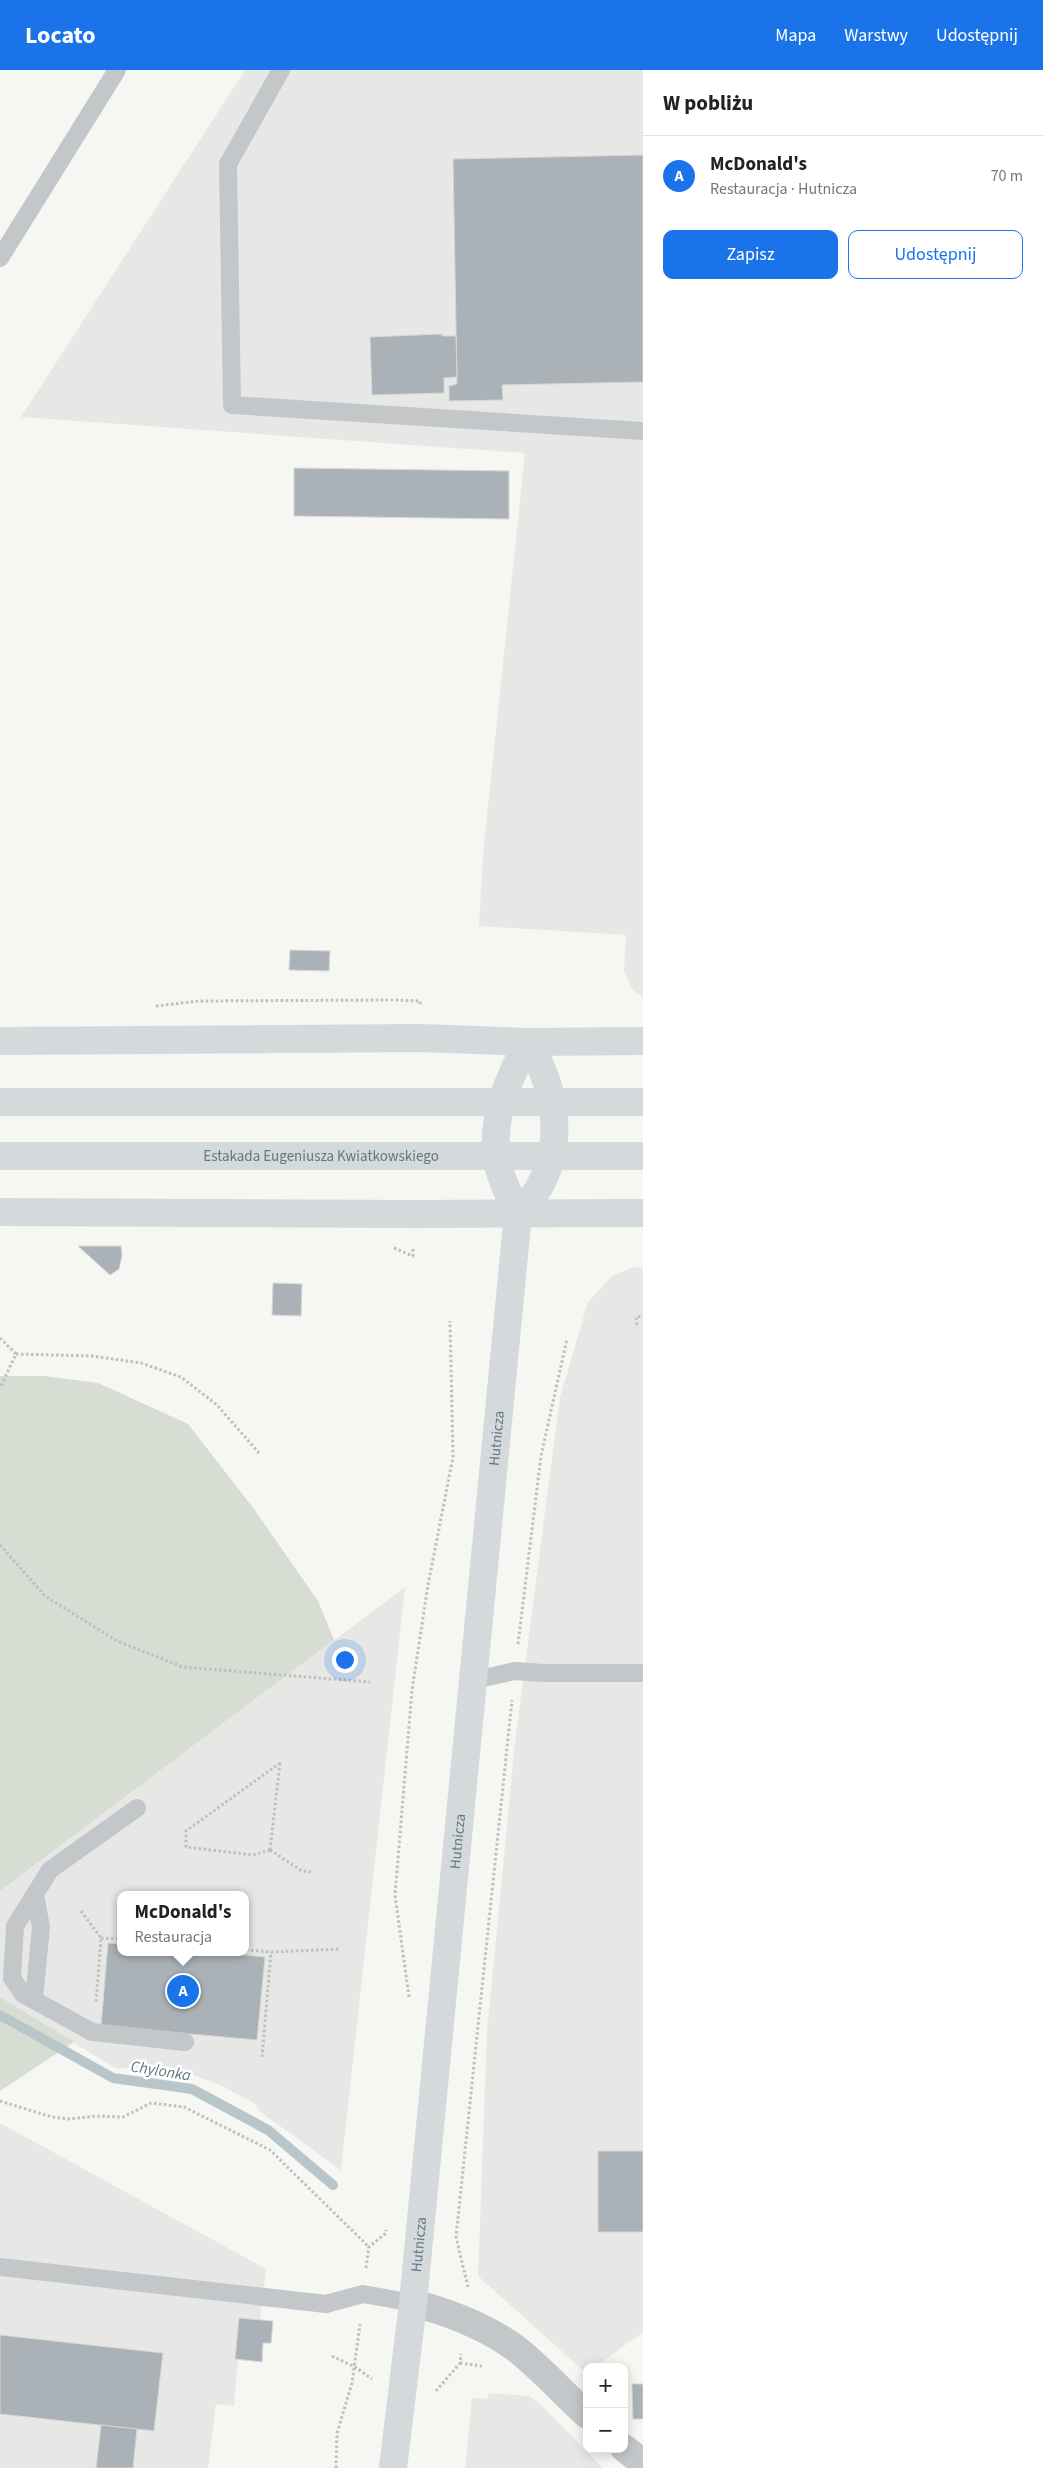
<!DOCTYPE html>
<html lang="pl">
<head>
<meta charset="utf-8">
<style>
	:root { --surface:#fff; --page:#f6f6f6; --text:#222; --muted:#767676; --line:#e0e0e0; --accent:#1a73e8 }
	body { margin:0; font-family:"Source Sans 3",sans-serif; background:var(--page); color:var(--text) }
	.controls { position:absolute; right:15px; bottom:15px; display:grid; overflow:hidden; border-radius:10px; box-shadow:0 2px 12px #0003 }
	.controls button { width:45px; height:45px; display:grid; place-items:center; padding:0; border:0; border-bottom:1px solid var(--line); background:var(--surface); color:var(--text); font:25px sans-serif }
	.you { position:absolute; left:344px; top:1589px; width:18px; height:18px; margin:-12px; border:4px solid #fff; border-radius:50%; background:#1a73e8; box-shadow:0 0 0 8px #1a73e833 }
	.badge { display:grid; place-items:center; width:32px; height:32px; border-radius:50%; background:var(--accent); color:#fff; font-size:16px; font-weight:700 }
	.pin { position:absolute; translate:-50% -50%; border:2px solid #fff; box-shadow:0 1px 5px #0006 }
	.popup { position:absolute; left:117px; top:1821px; width:132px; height:65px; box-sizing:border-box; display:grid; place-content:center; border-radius:10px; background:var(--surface); filter:drop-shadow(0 1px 4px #0005); font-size:16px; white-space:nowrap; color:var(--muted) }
	.popup b { font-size:19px; color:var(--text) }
	.popup::after { content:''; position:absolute; left:50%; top:100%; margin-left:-10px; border:10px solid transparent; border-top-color:var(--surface) }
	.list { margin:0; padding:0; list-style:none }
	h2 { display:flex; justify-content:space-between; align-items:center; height:65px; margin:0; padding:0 20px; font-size:21px }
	h2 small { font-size:16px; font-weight:400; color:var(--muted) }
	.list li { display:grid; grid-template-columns:32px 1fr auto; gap:15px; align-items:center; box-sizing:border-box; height:80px; padding:0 20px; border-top:1px solid var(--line) }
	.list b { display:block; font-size:19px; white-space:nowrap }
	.list p { margin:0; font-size:16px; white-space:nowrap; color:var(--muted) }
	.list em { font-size:16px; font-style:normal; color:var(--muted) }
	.actions { display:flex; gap:10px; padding:15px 20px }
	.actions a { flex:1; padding:11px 0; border:1px solid var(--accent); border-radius:10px; text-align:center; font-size:18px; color:var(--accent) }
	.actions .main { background:var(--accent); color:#fff }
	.map { position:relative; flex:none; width:643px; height:2398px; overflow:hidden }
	header { display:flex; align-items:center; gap:30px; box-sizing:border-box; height:70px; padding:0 25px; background:var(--accent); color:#fff }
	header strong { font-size:24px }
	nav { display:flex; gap:28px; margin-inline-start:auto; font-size:18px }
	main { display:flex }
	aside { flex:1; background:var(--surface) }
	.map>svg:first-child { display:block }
</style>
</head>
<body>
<header>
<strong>Locato</strong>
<nav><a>Mapa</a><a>Warstwy</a><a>Udostępnij</a></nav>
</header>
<main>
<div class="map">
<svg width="643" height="2398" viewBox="0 0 643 2398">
	<rect width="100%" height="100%" fill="#f6f6f2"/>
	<g fill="#e7e8e6" fill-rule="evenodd">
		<polygon points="245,0 643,0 643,927 633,920 624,901 626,865 479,856 483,784 525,383 21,347"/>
		<polygon points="633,1197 643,1198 643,2262 595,2297 587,2297 586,2303 478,2206 487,1962 515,1672 560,1327 588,1232 612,1206"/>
		<path d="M405,1517L341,2100L259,2041L254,2033L220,2015L179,2000L115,1998L0,1927V1821ZM120,1825H246V1882H120Z"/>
		<polygon points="0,2053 266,2199 260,2250 273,2251 271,2273 263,2273 262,2292 238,2290 234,2336 216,2334 208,2398 0,2398"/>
		<polygon points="489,2323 529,2326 539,2333 603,2398 465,2398 472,2328 487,2329"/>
	</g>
	<g fill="#d7ddd3">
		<polygon points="0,1306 44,1306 98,1313 188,1354 254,1439 318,1531 334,1570 0,1821"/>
		<polygon points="0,1927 74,1972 0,2021"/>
	</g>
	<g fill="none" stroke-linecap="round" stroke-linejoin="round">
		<polyline stroke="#b9c6c9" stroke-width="10" points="0,1945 113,2008 192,2019 268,2060 333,2115"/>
	</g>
	<g fill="#aab2b8" stroke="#d7d7d5">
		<polygon points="643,85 643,312 502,315 503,330 449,331 449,316 457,314 453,89"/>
		<polygon points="442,264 442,266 456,266 457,307 444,308 444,323 372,325 370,267"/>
		<polygon points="294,398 509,401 509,449 294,446"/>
		<polygon points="290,880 330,881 329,901 289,900"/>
		<polygon points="78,1176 121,1176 122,1186 119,1199 110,1205"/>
		<polygon points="273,1213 302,1214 301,1246 272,1245"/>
		<polygon points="108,1873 120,1874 120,1882 213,1882 265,1887 257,1970 101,1956"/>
		<rect x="598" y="2081" width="45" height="81"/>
		<polygon points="239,2248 273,2251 271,2273 263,2273 262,2292 235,2289"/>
		<polygon points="0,2265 163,2283 154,2361 0,2344"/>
		<polygon points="632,2314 643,2314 643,2349 633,2349"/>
		<polygon points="101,2355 137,2359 133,2398 96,2398"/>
	</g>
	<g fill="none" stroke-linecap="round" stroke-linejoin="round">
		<g stroke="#bdbfc1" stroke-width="3" stroke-dasharray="2.5 2.5" stroke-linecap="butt">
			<polyline points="156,936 199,931 397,930 420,931 420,935"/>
			<polyline points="394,1178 413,1186 413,1177"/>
			<polyline points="637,1255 636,1247 643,1246"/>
			<polyline points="0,1268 16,1284 0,1318"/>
			<polyline points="16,1284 92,1286 141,1293 181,1307 217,1335 259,1383"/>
			<polyline points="0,1475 45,1526 117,1571 183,1597 370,1612"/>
			<polyline points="518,1574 541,1386 567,1269"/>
			<polyline points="270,1780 253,1785 186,1777 186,1761 280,1693"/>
			<polyline points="270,1780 280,1693"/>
			<polyline points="270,1780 302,1801 312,1802"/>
			<polyline points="81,1841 101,1868 96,1934"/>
			<polyline points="101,1868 120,1869"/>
			<polyline points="246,1880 271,1882 341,1879"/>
			<polyline points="409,1927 395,1825 412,1620 428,1515 453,1387 450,1251"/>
			<polyline points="262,1987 271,1882"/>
			<polyline points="0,2031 52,2047 68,2049 96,2046 123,2047 151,2033 184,2037 270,2080 369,2177"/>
			<polyline points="366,2198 369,2177 386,2163 386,2160"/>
			<polyline points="468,2217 456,2167 512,1630"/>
			<polyline points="332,2286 355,2297 372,2309"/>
			<polyline points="460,2293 482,2296"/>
			<polyline points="436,2321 460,2293 461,2284"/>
			<polyline points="336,2398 337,2363 352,2313 360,2254"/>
		</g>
		<g stroke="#c3c7ca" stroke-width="18">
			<polyline points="281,0 228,94 232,335 643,361"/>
			<polyline points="0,188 117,0"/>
			<polyline points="474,1610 515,1601 543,1603 643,1603"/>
			<polyline points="137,1738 50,1800 15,1856 12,1908 23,1924 92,1962 185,1972"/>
			<polyline points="34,1929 41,1857 35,1825"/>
			<polyline points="0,2197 326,2234 363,2224 413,2233"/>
		</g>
		<g stroke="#c3c7ca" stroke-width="28">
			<path d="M413,2233C448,2242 484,2256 514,2277C540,2297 563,2323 587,2345"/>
			<polyline points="624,2378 643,2393"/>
		</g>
		<g stroke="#d4d9dc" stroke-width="28">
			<path d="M518,1144C525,1136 533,1128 538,1119C566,1073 555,1016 528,972"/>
			<path id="s1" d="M393,2398L413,2233L518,1144C511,1128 501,1111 498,1094C489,1050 508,1010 528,972"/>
		</g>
		<g stroke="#d4d9dc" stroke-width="28">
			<polyline points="0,971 420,968 528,972 643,971"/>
			<polyline points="0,1032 643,1032"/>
			<path id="s2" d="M0,1086H643"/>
			<polyline points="0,1142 415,1144 643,1143"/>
		</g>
	</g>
	<g text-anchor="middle" stroke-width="5" stroke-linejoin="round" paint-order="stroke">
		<g font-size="15" fill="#647784" stroke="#fff">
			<text dy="5" stroke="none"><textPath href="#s2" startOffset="321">Estakada Eugeniusza Kwiatkowskiego</textPath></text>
			<text dy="5" stroke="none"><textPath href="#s1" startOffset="1035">Hutnicza</textPath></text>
			<text dy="5" stroke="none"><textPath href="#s1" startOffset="630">Hutnicza</textPath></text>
			<text dy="5" stroke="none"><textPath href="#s1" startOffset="225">Hutnicza</textPath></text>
		</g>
		<g font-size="16" font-style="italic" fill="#607a81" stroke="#fff">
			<text transform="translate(161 2000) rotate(9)" y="6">Chylonka</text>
		</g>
	</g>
</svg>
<div class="controls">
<button>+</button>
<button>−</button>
</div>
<div class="you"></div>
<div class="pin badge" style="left:183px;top:1921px">A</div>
<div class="popup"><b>McDonald's</b>Restauracja</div>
</div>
<aside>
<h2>W pobliżu<small></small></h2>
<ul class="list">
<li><span class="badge">A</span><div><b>McDonald's</b><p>Restauracja · Hutnicza</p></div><em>70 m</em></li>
</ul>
<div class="actions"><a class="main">Zapisz</a><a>Udostępnij</a></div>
</aside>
</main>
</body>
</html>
